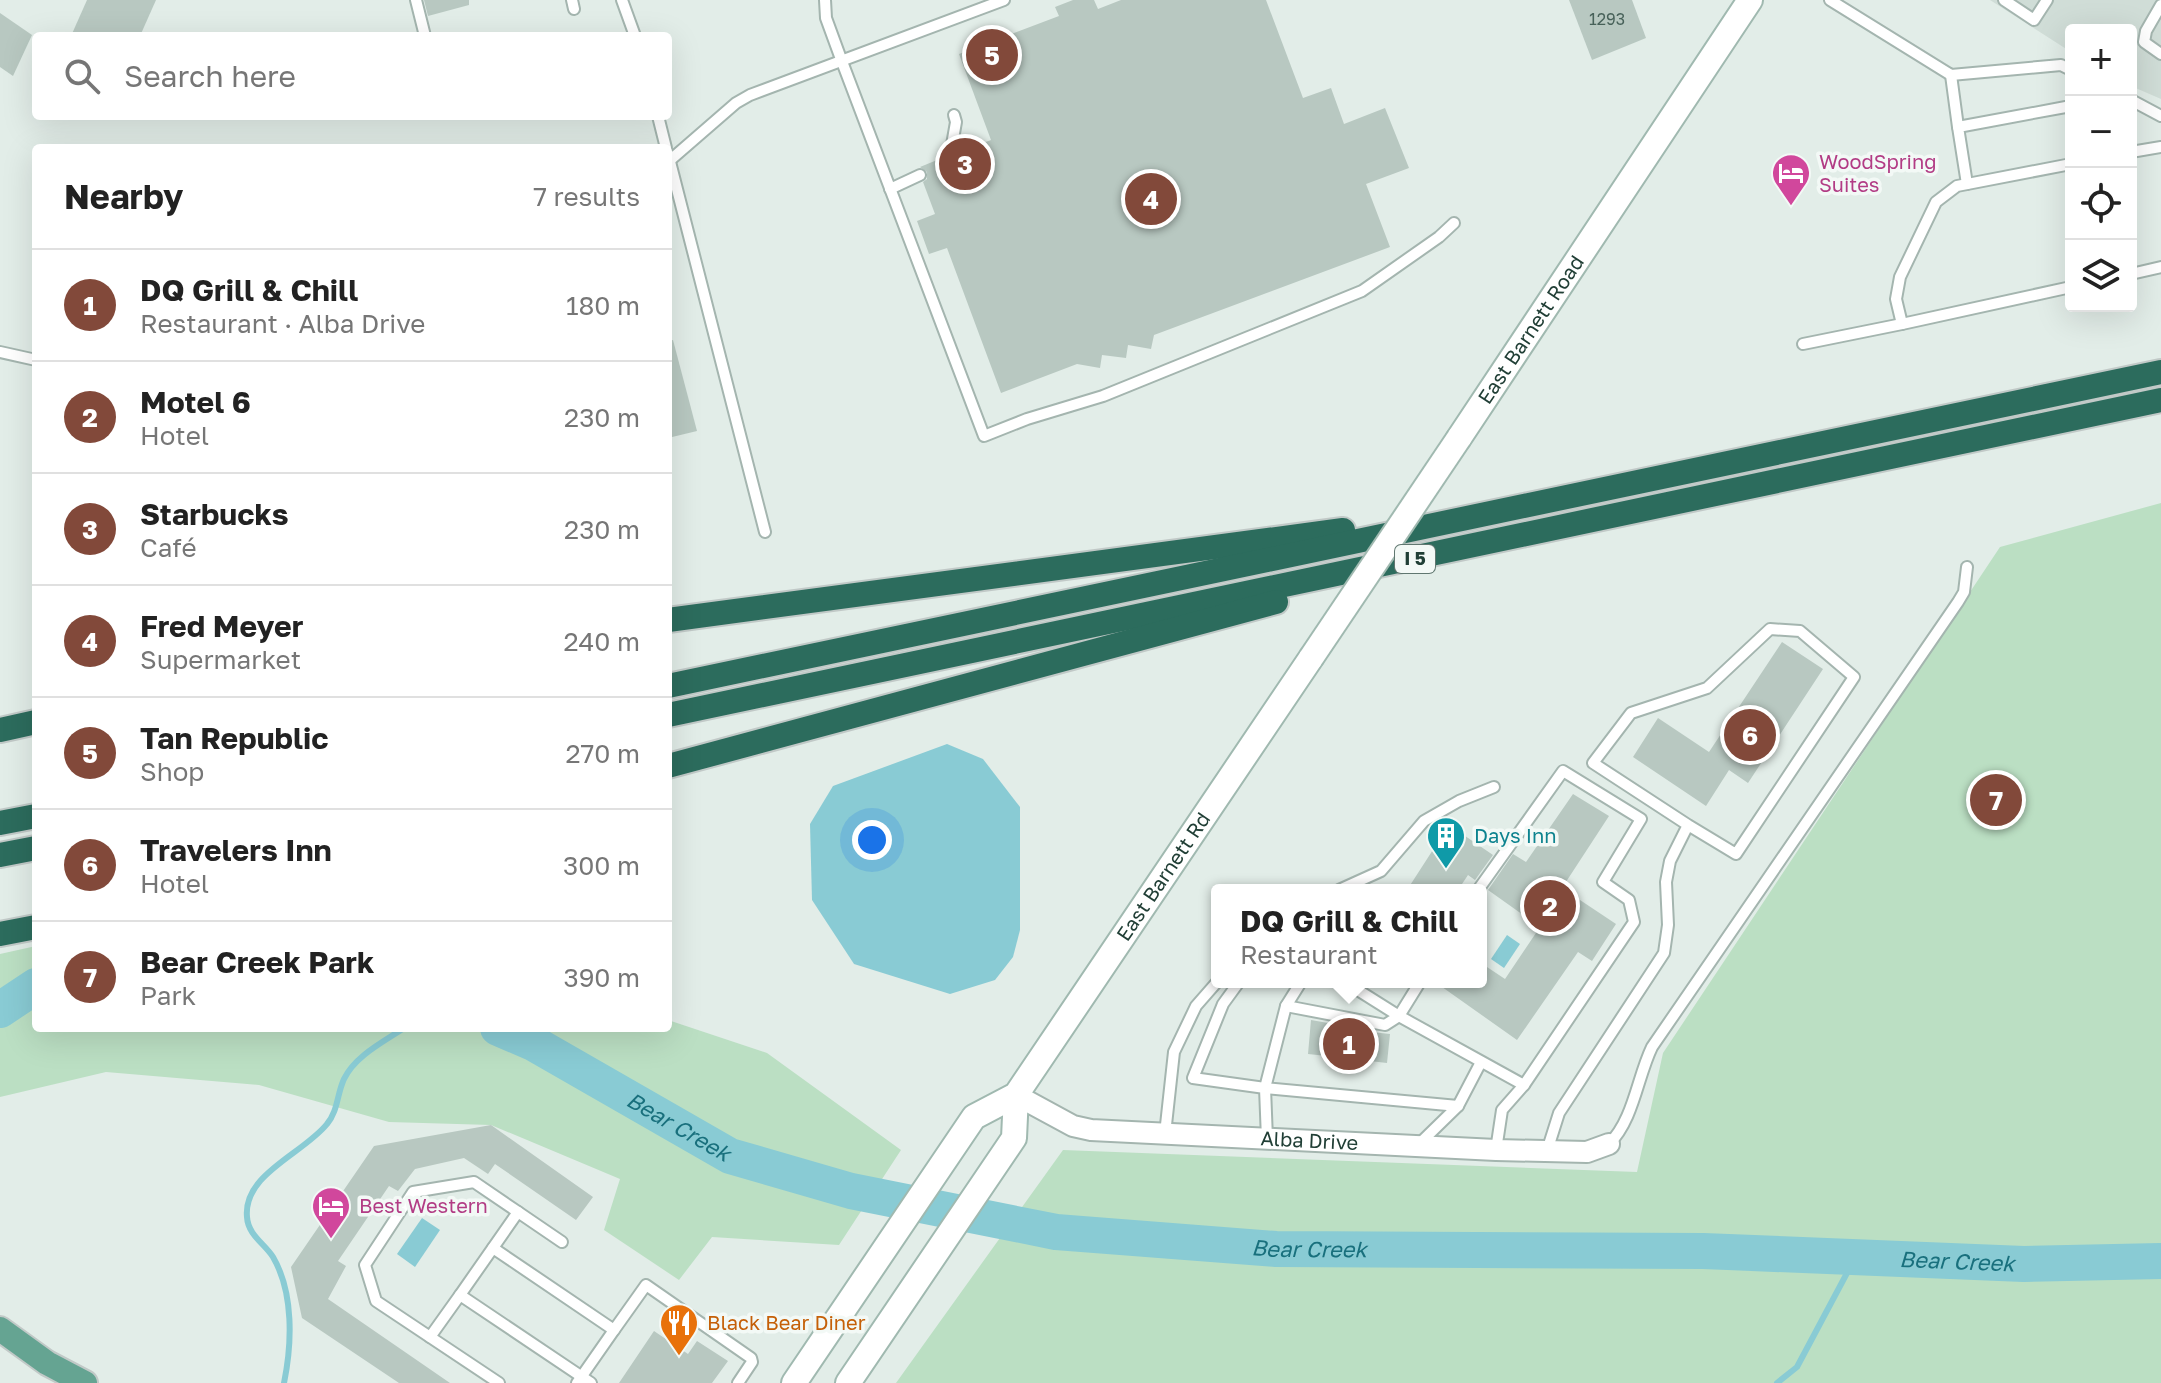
<!DOCTYPE html>
<html lang="en">
<head>
<meta charset="utf-8">
<style>
	:root { --surface:#fff; --page:#f2f2f2; --text:#222; --muted:#767676; --line:#e0e0e0; --accent:#82493a }
	body { margin:0; font-family:"Golos Text",sans-serif; background:var(--page); color:var(--text) }
	.controls { position:absolute; right:24px; top:24px; display:grid; overflow:hidden; border-radius:8px; box-shadow:0 8px 32px #0002 }
	.controls button { width:72px; height:72px; display:grid; place-items:center; padding:0; border:0; border-bottom:2px solid var(--line); background:var(--surface); color:var(--text); font:40px sans-serif }
	.you { position:absolute; left:872px; top:840px; width:28px; height:28px; margin:-20px; border:6px solid #fff; border-radius:50%; background:#1a73e8; box-shadow:0 0 0 12px #1a73e833 }
	.badge { display:grid; place-items:center; width:52px; height:52px; border-radius:50%; background:var(--accent); color:#fff; font-size:26px; font-weight:700 }
	.pin { position:absolute; translate:-50% -50%; border:4px solid #fff; box-shadow:0 2px 8px #0006 }
	.popup { position:absolute; left:1211px; top:884px; width:276px; height:104px; box-sizing:border-box; display:grid; place-content:center; border-radius:8px; background:var(--surface); filter:drop-shadow(0 2px 6px #0005); font-size:26px; white-space:nowrap; color:var(--muted) }
	.popup b { font-size:30px; color:var(--text) }
	.popup::after { content:''; position:absolute; left:50%; top:100%; margin-left:-16px; border:16px solid transparent; border-top-color:var(--surface) }
	.list { margin:0; padding:0; list-style:none }
	h2 { display:flex; justify-content:space-between; align-items:center; height:104px; margin:0; padding:0 32px; font-size:34px }
	h2 small { font-size:26px; font-weight:400; color:var(--muted) }
	.list li { display:grid; grid-template-columns:52px 1fr auto; gap:24px; align-items:center; box-sizing:border-box; height:112px; padding:0 32px; border-top:2px solid var(--line) }
	.list b { display:block; font-size:30px; white-space:nowrap }
	.list p { margin:0; font-size:26px; white-space:nowrap; color:var(--muted) }
	.list em { font-size:26px; font-style:normal; color:var(--muted) }
	.icon { flex:none; width:44px; height:44px; fill:none; stroke:currentColor; stroke-width:2; stroke-linecap:round; stroke-linejoin:round }
	.map { position:relative; flex:none; width:2161px; height:1383px; overflow:hidden }
	.search { position:absolute; background:var(--surface); box-shadow:0 8px 32px #0002; left:32px; top:32px; width:640px; height:88px; display:flex; align-items:center; gap:20px; box-sizing:border-box; padding:0 28px; border-radius:8px; color:var(--muted); font-size:30px }
	.panel { position:absolute; background:var(--surface); box-shadow:0 8px 32px #0002; left:32px; top:144px; width:640px; height:888px; border-radius:8px }
	.map>svg:first-child { display:block }
</style>
</head>
<body>
<div class="map">
<svg width="2161" height="1383" viewBox="0 0 2161 1383">
	<rect width="100%" height="100%" fill="#e2ede8"/>
	<polygon fill="#d0ddd7" points="1990,0 2161,0 2161,99 2131,86 2131,30 2071,30 2071,52"/>
	<g fill="#bbdfc3">
		<polygon points="2161,503 2161,1383 896,1383 1063,1150 1637,1172 1663,1053 2000,547"/>
		<polygon points="36,946 36,1028 668,1028 668,1020 767,1053 901,1150 839,1245 712,1237 679,1280 604,1230 620,1179 491,1125 389,1122 259,1085 106,1072 0,1097 0,954"/>
	</g>
	<g fill="#89cbd4">
		<polygon points="947,744 983,759 1020,807 1020,930 1013,957 995,980 950,994 854,964 812,900 810,824 833,786"/>
		<polygon points="1507,935 1520,944 1504,968 1491,959"/>
		<polygon points="422,1218 440,1230 415,1267 397,1254"/>
	</g>
	<g fill="none" stroke-linecap="round" stroke-linejoin="round">
		<g stroke="#89cbd4" stroke-width="6">
			<path d="M284,1383C292,1344 294,1293 273,1257C265,1244 248,1235 247,1217C243,1174 303,1154 327,1124C338,1111 337,1094 344,1079C355,1056 383,1042 404,1028"/>
			<polyline points="1777,1383 1797,1367 1855,1258"/>
		</g>
		<g stroke="#89cbd4" stroke-width="36">
			<polyline points="0,1010 36,986"/>
			<path id="s1" d="M498,1028L533,1043L730,1156L851,1191L1056,1232L1276,1249L1703,1251L2024,1264L2161,1261"/>
		</g>
	</g>
	<g fill="#b8c8c1">
		<polygon points="87,0 156,0 140,36 71,36"/>
		<polygon points="424,0 469,0 469,5 428,16"/>
		<polygon points="1073,0 1094,0 1098,9 1121,0 1266,0 1303,98 1331,88 1344,124 1385,108 1409,168 1366,184 1390,247 1154,335 1151,349 1128,345 1126,358 1102,355 1100,368 1077,364 1001,393 947,248 929,254 917,221 935,214 923,182 927,179 927,172 920,167 942,158 948,164 953,163 959,152 991,140 959,54 1059,16 1055,7"/>
		<polygon points="1569,0 1632,0 1646,38 1592,60"/>
		<polygon points="0,13 32,35 13,76 0,67"/>
		<polygon points="673,340 697,431 668,438 668,341"/>
		<polygon points="1782,642 1823,669 1748,783 1729,770 1706,806 1633,757 1658,718 1709,752"/>
		<polygon points="1573,794 1609,816 1562,888 1616,924 1592,961 1578,952 1517,1040 1435,982 1481,982 1481,963 1505,979 1540,927 1488,890 1513,854 1526,862"/>
		<polygon points="1449,825 1493,855 1475,880 1468,875 1458,890 1407,890"/>
		<polygon points="1311,1020 1362,1029 1362,1031 1390,1034 1387,1063 1361,1060 1360,1070 1345,1068 1345,1065 1326,1063 1327,1056 1308,1054"/>
		<polygon points="491,1125 593,1197 576,1220 495,1164 488,1174 464,1158 415,1169 398,1191 389,1186 338,1261 346,1266 328,1299 450,1383 399,1383 302,1318 291,1267 374,1146"/>
		<polygon points="654,1331 688,1354 697,1341 728,1361 712,1383 619,1383"/>
	</g>
	<g fill="none" stroke-linecap="round" stroke-linejoin="round">
		<defs>
			<g id="lane">
				<polyline points="416,0 425,36"/>
				<polyline points="572,0 574,9"/>
				<polyline points="622,0 635,36"/>
				<polyline points="825,0 826,18 841,59 984,436 1027,419 1103,396 1362,291 1439,237 1454,223"/>
				<polyline points="1830,0 1951,75 2061,65 2071,70"/>
				<polyline points="2004,0 2034,20 2047,0"/>
				<polyline points="2161,5 2146,31 2144,42 2161,54"/>
				<polyline points="1951,75 1958,127"/>
				<polyline points="2131,100 2161,116"/>
				<polyline points="658,116 666,148"/>
				<polyline points="2131,152 2161,147"/>
				<polyline points="668,154 765,532"/>
				<polyline points="950,156 956,122 954,115"/>
				<polyline points="668,162 736,103 750,95 1004,0"/>
				<polyline points="2071,164 1957,186 1936,202 1900,277 1896,299 1902,324 2071,287"/>
				<polyline points="1967,184 1958,127 2071,106"/>
				<polyline points="890,189 920,175"/>
				<polyline points="2131,274 2161,267"/>
				<polyline points="1803,344 1902,324"/>
				<polyline points="0,352 36,360"/>
				<polyline points="1339,890 1381,871 1424,821 1459,801 1494,787"/>
				<polyline points="1478,890 1563,771 1641,819 1603,882 1629,900 1634,922 1524,1085 1502,1110 1496,1150"/>
				<polyline points="1239,982 1223,1004 1193,1078 1265,1088 1267,1139"/>
				<polyline points="1301,982 1286,1006 1265,1088 1458,1106"/>
				<polyline points="1420,982 1399,1016 1524,1085"/>
				<polyline points="1286,1006 1385,1025 1399,1016 1345,982"/>
				<polyline points="1165,1134 1174,1052 1196,1006 1217,982"/>
				<path d="M1609,1144C1634,1119 1637,1078 1652,1047L1958,602L1964,592L1967,567"/>
				<polyline points="1418,1145 1458,1106 1481,1062"/>
				<polyline points="1547,1151 1559,1113 1664,953 1668,925 1666,882 1670,861 1688,825 1736,854 1854,677 1800,631 1770,629 1707,688 1631,713 1593,763 1688,825"/>
				<polyline points="518,1212 562,1242"/>
				<polyline points="493,1248 614,1330 577,1383"/>
				<polyline points="614,1330 646,1285 751,1358 752,1362 738,1383"/>
				<polyline points="430,1337 460,1295"/>
				<polyline points="499,1383 376,1301 365,1265 413,1192 474,1182 518,1212 460,1295 591,1383"/>
			</g>
			<g id="street">
				<path id="s2" d="M1016,1095L1073,1126L1091,1130L1496,1150L1587,1152L1609,1144"/>
			</g>
			<g id="secondary">
				<path id="s3" d="M1459,438L1750,0"/>
				<path id="s4" d="M794,1383L974,1117L1016,1095L1311,658"/>
				<polyline points="848,1383 1014,1138 1016,1095"/>
			</g>
			<polyline id="primary" points="0,1329 47,1363 85,1383"/>
			<g id="highway">
				<polyline points="668,620 1343,530"/>
				<polyline points="668,686 2161,372"/>
				<polyline points="668,715 2161,400"/>
				<polyline points="0,730 36,722"/>
				<polyline points="668,766 1276,602"/>
				<polyline points="0,823 36,816"/>
				<polyline points="0,855 36,848"/>
				<polyline points="0,934 36,927"/>
			</g>
		</defs>
		<use href="#lane" stroke="#a4b5af" stroke-width="14"/>
		<use href="#street" stroke="#a4b5af" stroke-width="24"/>
		<use href="#secondary" stroke="#a0b9b0" stroke-width="28"/>
		<use href="#primary" stroke="#c1c9c7" stroke-width="28"/>
		<use href="#highway" stroke="#c1c9c7" stroke-width="28"/>
		<use href="#lane" stroke="#fff" stroke-width="10"/>
		<use href="#street" stroke="#fff" stroke-width="20"/>
		<use href="#secondary" stroke="#fff" stroke-width="24"/>
		<use href="#primary" stroke="#65a492" stroke-width="24"/>
		<use href="#highway" stroke="#2c6c5d" stroke-width="24"/>
		<defs>
			<polyline id="secondary-bridge" points="1311,658 1459,438"/>
		</defs>
		<use href="#secondary-bridge" stroke="#a0b9b0" stroke-width="28" stroke-linecap="butt"/>
		<use href="#secondary-bridge" stroke="#fff" stroke-width="24"/>
	</g>
	<defs>
		<symbol id="hotel-pin" viewBox="-11 -11 22 30"><path d="M0 17L-7.5 6A9.5 9.5 0 1 1 7.5 6Z" fill="#d1479c" stroke="#f3f9f6"/><path d="M-6-4.5h1.5V1H6V5H4.5V3h-9V5H-6ZM-4 0a1.8 1.8 0 1 1 3.6 0ZM.5 0V-2.5h3Q6-2.5 6 0Z" fill="#fff"/></symbol>
		<symbol id="building-pin" viewBox="-11 -11 22 30"><path d="M0 17L-7.5 6A9.5 9.5 0 1 1 7.5 6Z" fill="#0f9aa8" stroke="#f3f9f6"/><path d="M-4-6H4V6H1V3H-1V6H-4ZM-2.5-4.3h1.7v1.8h-1.7ZM.8-4.3h1.7v1.8H.8ZM-2.5-1h1.7V.8h-1.7ZM.8-1h1.7V.8H.8Z" fill="#fff"/></symbol>
		<symbol id="restaurant-pin" viewBox="-11 -11 22 30"><path d="M0 17L-7.5 6A9.5 9.5 0 1 1 7.5 6Z" fill="#e8710a" stroke="#f3f9f6"/><path d="M-5-6h1v4h1v-4h1v4h1v-4h1v5L-1.5 .5V6h-2V.5L-5-1ZM5-6V6H3V1.5H1.5Q1.5-4 5-6Z" fill="#fff"/></symbol>
	</defs>
	<g fill-rule="evenodd">
		<use href="#hotel-pin" x="1769" y="151" width="44" height="60"/>
		<use href="#building-pin" x="1424" y="814" width="44" height="60"/>
		<use href="#hotel-pin" x="309" y="1184" width="44" height="60"/>
		<use href="#restaurant-pin" x="657" y="1301" width="44" height="60"/>
	</g>
	<g text-anchor="middle" stroke-width="7" stroke-linejoin="round" paint-order="stroke">
		<g font-size="16" fill="#476159">
			<text x="1607" y="25">1293</text>
		</g>
		<rect fill="#f3f9f6" stroke="#607770" stroke-width="2" x="1395" y="545" width="40" height="28" rx="6"/>
		<g font-size="18" font-weight="bold" fill="#213f36">
			<text x="1415" y="565">I 5</text>
		</g>
		<g font-size="20" fill="#b23c85" stroke="#f3f9f6" text-anchor="start">
			<text x="1819" y="169">WoodSpring<tspan x="1819" dy="23">Suites</tspan></text>
			<text x="359" y="1213">Best Western</text>
		</g>
		<g font-size="20" fill="#213f36" stroke="#f3f9f6">
			<text dy="7" stroke="none"><textPath href="#s3" startOffset="130">East Barnett Road</textPath></text>
			<text dy="7" stroke="none"><textPath href="#s4" startOffset="632">East Barnett Rd</textPath></text>
			<text dy="7" stroke="none"><textPath href="#s2" startOffset="302">Alba Drive</textPath></text>
		</g>
		<g font-size="20" fill="#0d838f" stroke="#f3f9f6" text-anchor="start">
			<text x="1474" y="843">Days Inn</text>
		</g>
		<g font-size="20" fill="#c56008" stroke="#f3f9f6" text-anchor="start">
			<text x="707" y="1330">Black Bear Diner</text>
		</g>
		<g font-size="22" font-style="italic" fill="#19707d" stroke="#f3f9f6">
			<text dy="8" stroke="none"><textPath href="#s1" startOffset="206">Bear Creek</textPath></text>
			<text dy="8" stroke="none"><textPath href="#s1" startOffset="854">Bear Creek</textPath></text>
			<text dy="8" stroke="none"><textPath href="#s1" startOffset="1502">Bear Creek</textPath></text>
		</g>
	</g>
</svg>
<div class="controls">
<button>+</button>
<button>−</button>
<button><svg class="icon" aria-label="locate" viewBox="0 0 24 24"><circle cx="12" cy="12" r="6"/><path d="M12 2v4M12 18v4M2 12h4M18 12h4"/></svg></button>
<button><svg class="icon" aria-label="layers" viewBox="0 0 24 24"><path d="M12 4l9 5-9 5-9-5zM3 14l9 5 9-5"/></svg></button>
</div>
<div class="you"></div>
<div class="pin badge" style="left:1349px;top:1044px">1</div>
<div class="popup"><b>DQ Grill &amp; Chill</b>Restaurant</div>
<div class="pin badge" style="left:1550px;top:906px">2</div>
<div class="pin badge" style="left:965px;top:164px">3</div>
<div class="pin badge" style="left:1151px;top:199px">4</div>
<div class="pin badge" style="left:992px;top:55px">5</div>
<div class="pin badge" style="left:1750px;top:735px">6</div>
<div class="pin badge" style="left:1996px;top:800px">7</div>
<div class="search"><svg class="icon" aria-label="search" viewBox="0 0 24 24"><circle cx="10" cy="10" r="6"/><path d="M15 15l6 6"/></svg>Search here</div>
<section class="panel">
<h2>Nearby<small>7 results</small></h2>
<ul class="list">
<li><span class="badge">1</span><div><b>DQ Grill &amp; Chill</b><p>Restaurant · Alba Drive</p></div><em>180 m</em></li>
<li><span class="badge">2</span><div><b>Motel 6</b><p>Hotel</p></div><em>230 m</em></li>
<li><span class="badge">3</span><div><b>Starbucks</b><p>Café</p></div><em>230 m</em></li>
<li><span class="badge">4</span><div><b>Fred Meyer</b><p>Supermarket</p></div><em>240 m</em></li>
<li><span class="badge">5</span><div><b>Tan Republic</b><p>Shop</p></div><em>270 m</em></li>
<li><span class="badge">6</span><div><b>Travelers Inn</b><p>Hotel</p></div><em>300 m</em></li>
<li><span class="badge">7</span><div><b>Bear Creek Park</b><p>Park</p></div><em>390 m</em></li>
</ul>
</section>
</div>
</body>
</html>
